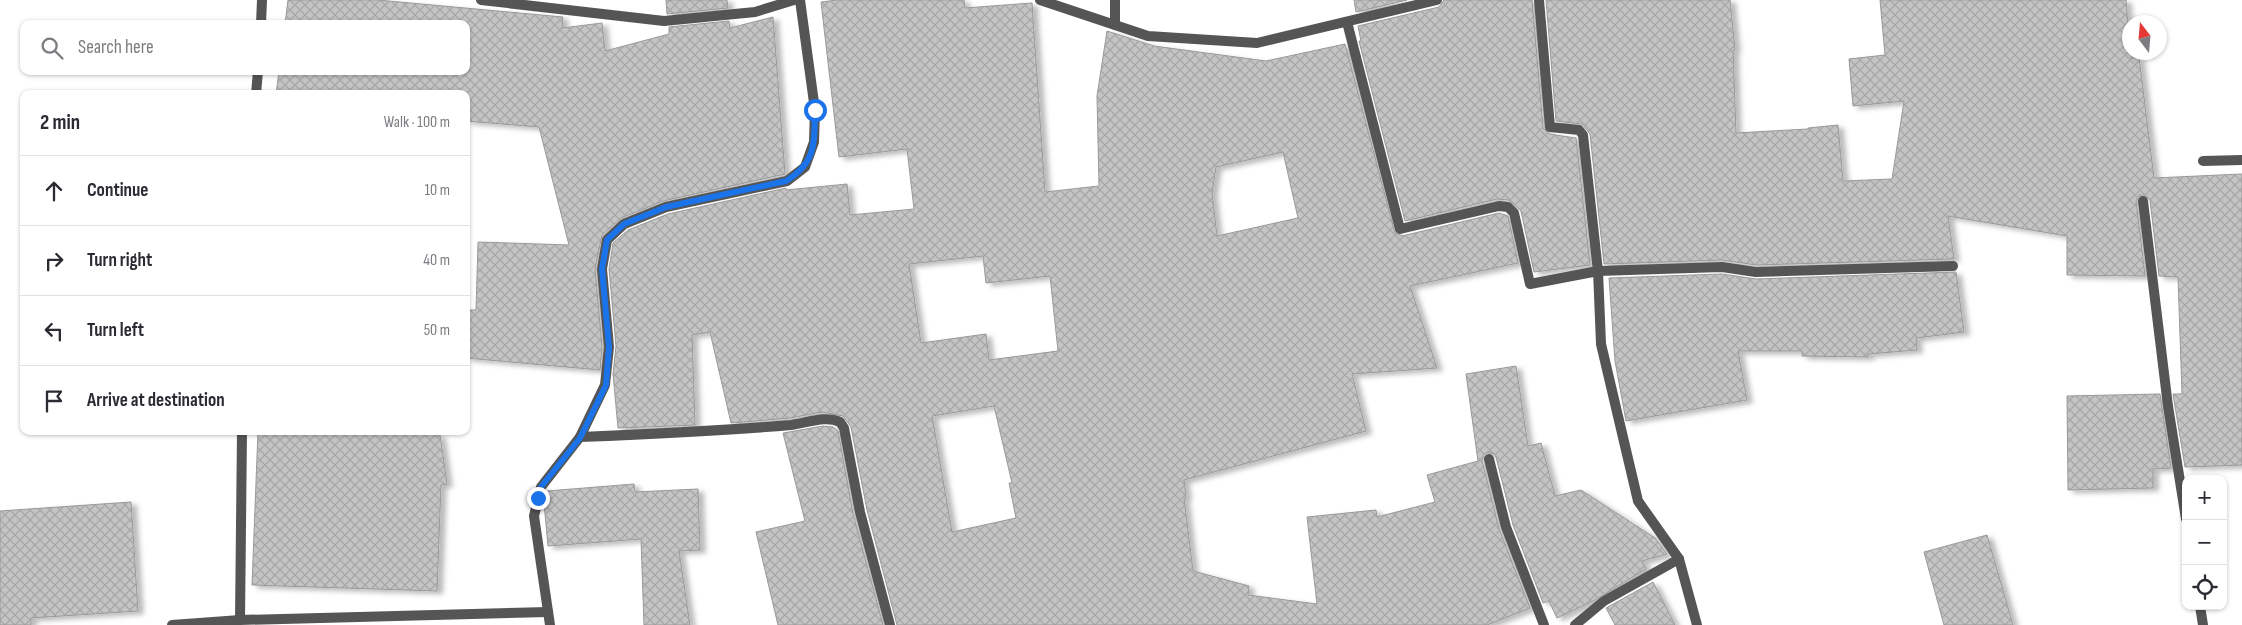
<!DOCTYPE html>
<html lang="en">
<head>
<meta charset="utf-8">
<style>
	:root { --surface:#fff; --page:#f7f7f7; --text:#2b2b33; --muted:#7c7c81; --line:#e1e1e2 }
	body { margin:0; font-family:"Sofia Sans Condensed",sans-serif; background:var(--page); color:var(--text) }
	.controls { position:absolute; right:15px; bottom:15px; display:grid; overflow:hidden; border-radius:10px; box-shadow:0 1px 4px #0004 }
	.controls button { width:45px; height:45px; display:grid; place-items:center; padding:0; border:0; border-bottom:1px solid var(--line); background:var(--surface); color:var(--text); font:25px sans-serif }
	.compass { position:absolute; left:2122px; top:15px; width:45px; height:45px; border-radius:50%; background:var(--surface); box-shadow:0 1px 4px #0004; rotate:344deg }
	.stop { position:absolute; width:15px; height:15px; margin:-11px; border:4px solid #1a73e8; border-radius:50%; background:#fff }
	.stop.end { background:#1a73e8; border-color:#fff; box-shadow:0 1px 5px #0008 }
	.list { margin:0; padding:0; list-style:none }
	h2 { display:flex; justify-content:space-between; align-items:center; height:65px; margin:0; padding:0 20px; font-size:21px }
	h2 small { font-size:16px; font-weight:400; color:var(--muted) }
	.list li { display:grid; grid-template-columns:32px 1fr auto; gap:15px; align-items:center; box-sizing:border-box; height:70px; padding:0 20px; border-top:1px solid var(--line) }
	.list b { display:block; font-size:19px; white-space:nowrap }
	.list em { font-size:16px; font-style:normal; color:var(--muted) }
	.icon { flex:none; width:28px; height:28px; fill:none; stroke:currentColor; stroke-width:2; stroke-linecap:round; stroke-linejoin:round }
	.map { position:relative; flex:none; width:2242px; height:625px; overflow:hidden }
	.search { position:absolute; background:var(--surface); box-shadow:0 1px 4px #0004; left:20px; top:20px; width:450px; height:55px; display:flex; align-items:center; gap:12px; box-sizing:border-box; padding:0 18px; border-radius:10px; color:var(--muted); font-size:19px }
	.panel { position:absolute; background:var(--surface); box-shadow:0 1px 4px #0004; left:20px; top:90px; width:450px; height:345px; border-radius:10px }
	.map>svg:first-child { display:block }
</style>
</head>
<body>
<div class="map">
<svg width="2242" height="625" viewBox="0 0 2242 625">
	<defs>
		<pattern id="building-cross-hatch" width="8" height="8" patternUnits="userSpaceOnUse" patternTransform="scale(1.25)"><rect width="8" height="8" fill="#c4c4c4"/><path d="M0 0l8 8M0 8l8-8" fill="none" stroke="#a7a7a7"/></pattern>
		<filter id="shadow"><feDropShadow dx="5.5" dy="3" stdDeviation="2.5" flood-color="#0004"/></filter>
	</defs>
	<rect width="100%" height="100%" fill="#fff"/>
	<g fill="url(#building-cross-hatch)" stroke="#999" fill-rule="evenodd" filter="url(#shadow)">
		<polygon points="288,0 378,0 563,17 562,28 602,23 605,51 669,34 669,27 729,21 730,28 773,17 785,174 663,201 621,218 602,235 595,269 602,347 600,370 466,358 466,310 476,310 478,242 569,245 539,127 466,121 466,94 276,94 279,71 466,71 466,24 285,24"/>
		<polygon points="666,0 727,0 728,8 667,14"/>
		<path d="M837,0H964L965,8L1032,3L1045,192L1099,186L1097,96L1107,31L1154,46L1266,61L1345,44L1395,233L1402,236L1499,213L1508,216L1518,263L1410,286L1437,368L1352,374L1366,431L1184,480L1186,498H1184L1193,571L1249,586L1248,595L1317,604L1307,517L1376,510L1377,517L1435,502L1427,475L1478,461L1466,374L1516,366L1528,446L1541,443L1555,496L1581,490L1655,538L1667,554L1642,561L1646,569L1595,600L1557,618L1549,601L1543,603L1513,525L1496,457L1494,454L1488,452L1484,454L1482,461L1499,529L1530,608L1487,625H897L867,510L851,427L843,416L822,412L790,418L731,423L710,332L692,335L695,425L618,428L613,374L616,346L609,269L613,243L628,230L668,214L786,188V190L847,184L850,215L914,209L907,149L839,157L821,2ZM1283,152L1298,218L1217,236L1212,193L1216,167ZM983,256L986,283L1050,276L1058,351L989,360L986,334L921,343L909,264ZM994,406L1012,483H1009L1016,518L952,532L932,416Z"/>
		<polygon points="1354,0 1407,0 1356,12"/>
		<polygon points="1444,0 1532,0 1543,128 1549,134 1576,138 1590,265 1534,272 1521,211 1509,200 1497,199 1405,221 1359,41 1361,41 1358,26 1439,7"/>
		<polygon points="1546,0 1730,0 1735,50 1733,50 1736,133 1808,129 1808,128 1838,125 1843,181 1892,179 1904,101 1853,106 1849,59 1885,55 1880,0 2126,0 2130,52 2132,52 2132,58 2139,57 2154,178 2242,174 2242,465 2185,467 2173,394 2182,394 2178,277 2159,276 2150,200 2145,195 2139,195 2136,201 2145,276 2067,275 2067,236 1948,216 1954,259 1756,265 1722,260 1604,264 1590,134 1582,124 1556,121"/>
		<polygon points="1956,272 1964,332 1916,338 1917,350 1868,354 1868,357 1802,356 1802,351 1738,351 1747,400 1626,421 1615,361 1609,278 1722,274 1756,279"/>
		<polygon points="2160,394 2171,468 2153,469 2153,488 2068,490 2067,396"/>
		<polygon points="823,426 833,427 838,431 853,514 883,625 778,625 756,532 805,521 783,433"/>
		<polygon points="258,431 384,431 440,435 447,484 441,485 437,591 252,585"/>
		<polygon points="634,484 635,492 698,489 700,550 679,551 690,625 644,625 641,539 548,546 544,503 547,491"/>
		<polygon points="131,502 138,611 31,618 31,625 0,625 0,511"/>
		<polygon points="1987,535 2013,625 1944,625 1924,552"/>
		<polygon points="1653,582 1675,625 1615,625 1606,608"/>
	</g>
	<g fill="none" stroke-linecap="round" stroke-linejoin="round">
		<g stroke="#555" stroke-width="10">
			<polyline points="481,0 664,21 755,12 794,0"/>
			<polyline points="1040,0 1148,36 1257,43 1437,0"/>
			<polyline points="1115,0 1115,25"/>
			<polyline points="1539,0 1550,127 1579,130 1583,135 1598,271 1601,344 1638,501 1679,559 1697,625"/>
			<polyline points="1347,22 1400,229 1499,206 1508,207 1514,213 1530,284 1598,271 1722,267 1756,272 1953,266"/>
			<polyline points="261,24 262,0"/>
			<polyline points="256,94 258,71"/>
			<polyline points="2203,161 2242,160"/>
			<polyline points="2143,201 2168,406 2186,519"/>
			<path d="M580,437C651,434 721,431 791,425C808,423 825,415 840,422L844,428L860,512L890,625"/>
			<polyline points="1489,459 1506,527 1544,625"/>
			<polyline points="2200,606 2203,625"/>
			<polyline points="240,620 242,431"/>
			<polyline points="172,625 240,620 548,612"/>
			<polyline points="550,625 534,516 541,487 580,437 605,385 609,347 602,269 607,240 624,224 666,207 787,181 805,167 814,142 815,110 800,0"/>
			<polyline points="1575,625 1604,601 1679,559"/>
		</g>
	</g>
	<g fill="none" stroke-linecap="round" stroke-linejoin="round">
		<path stroke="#1a73e8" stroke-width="6" d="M538,498L541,487L580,438L606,385L609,347L602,269L607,240L624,224L666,207L786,181C817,162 814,143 815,110"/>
	</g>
</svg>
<div class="controls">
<button>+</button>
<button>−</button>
<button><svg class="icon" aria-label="locate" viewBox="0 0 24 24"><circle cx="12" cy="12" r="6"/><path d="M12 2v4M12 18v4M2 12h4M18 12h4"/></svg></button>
</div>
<svg class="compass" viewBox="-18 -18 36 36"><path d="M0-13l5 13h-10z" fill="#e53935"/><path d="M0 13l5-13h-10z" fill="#7c7c81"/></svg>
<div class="stop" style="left:815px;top:110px"></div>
<div class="stop end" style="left:538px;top:498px"></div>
<div class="search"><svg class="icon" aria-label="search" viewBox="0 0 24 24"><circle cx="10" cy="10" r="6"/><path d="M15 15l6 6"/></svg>Search here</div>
<section class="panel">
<h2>2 min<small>Walk · 100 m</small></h2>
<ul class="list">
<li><svg class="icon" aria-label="ahead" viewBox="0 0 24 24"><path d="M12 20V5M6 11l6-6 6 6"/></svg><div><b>Continue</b></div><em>10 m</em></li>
<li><svg class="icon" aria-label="right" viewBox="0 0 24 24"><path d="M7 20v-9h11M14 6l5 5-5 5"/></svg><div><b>Turn right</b></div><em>40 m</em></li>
<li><svg class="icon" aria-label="left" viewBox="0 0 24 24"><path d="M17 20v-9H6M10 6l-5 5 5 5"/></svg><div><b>Turn left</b></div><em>50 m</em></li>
<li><svg class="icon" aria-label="arrive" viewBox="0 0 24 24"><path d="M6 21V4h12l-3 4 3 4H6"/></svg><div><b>Arrive at destination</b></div></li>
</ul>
</section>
</div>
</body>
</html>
